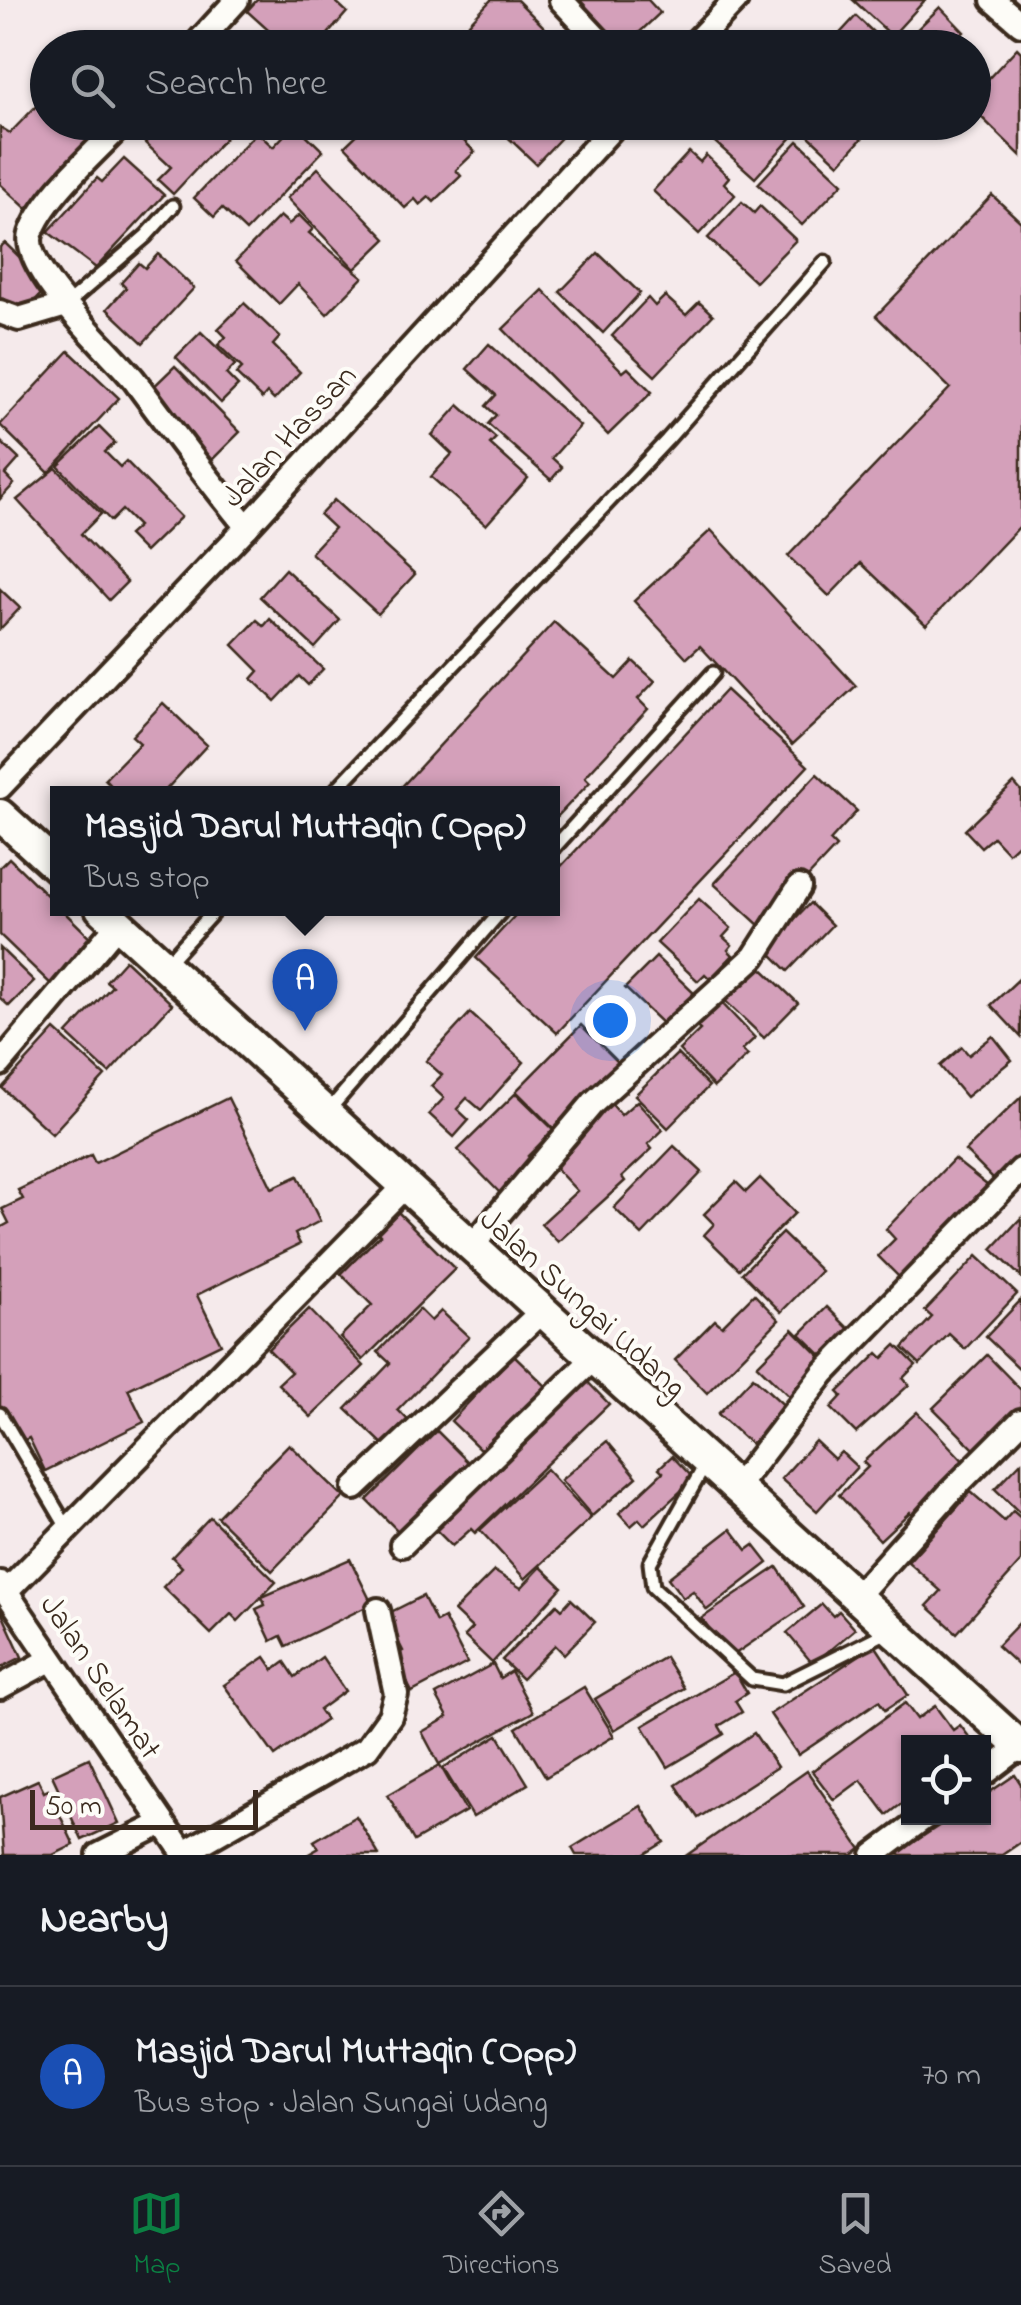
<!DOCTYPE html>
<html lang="en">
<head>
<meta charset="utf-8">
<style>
	:root { --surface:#171b24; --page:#242831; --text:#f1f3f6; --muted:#9ea1a6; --line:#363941; --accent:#0b8043 }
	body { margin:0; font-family:"Indie Flower",sans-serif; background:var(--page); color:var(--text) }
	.controls { position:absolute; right:30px; bottom:30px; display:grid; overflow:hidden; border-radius:0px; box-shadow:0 2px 8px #0004 }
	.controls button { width:90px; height:90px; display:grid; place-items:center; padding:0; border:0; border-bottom:2px solid var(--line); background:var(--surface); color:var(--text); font:50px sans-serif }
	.scale { position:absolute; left:30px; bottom:25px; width:228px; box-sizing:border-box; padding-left:10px; border:5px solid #3b2a1e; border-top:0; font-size:28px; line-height:35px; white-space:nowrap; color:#3b2a1e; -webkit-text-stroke:8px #fdfcf7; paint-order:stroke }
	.you { position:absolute; left:610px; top:1020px; width:35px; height:35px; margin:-25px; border:8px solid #fff; border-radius:50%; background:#1a73e8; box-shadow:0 0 0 15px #1a73e833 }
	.badge { display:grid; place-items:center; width:65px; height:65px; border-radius:50%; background:var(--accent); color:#fff; font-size:32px; font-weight:700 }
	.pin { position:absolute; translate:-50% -82px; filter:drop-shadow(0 2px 5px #0008) }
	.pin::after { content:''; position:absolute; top:52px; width:35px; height:30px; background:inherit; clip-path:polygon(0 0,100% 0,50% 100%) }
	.popup { position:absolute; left:50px; top:786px; width:510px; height:130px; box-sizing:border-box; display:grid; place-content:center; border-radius:0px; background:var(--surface); filter:drop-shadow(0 2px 8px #0005); font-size:32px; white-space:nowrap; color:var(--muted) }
	.popup b { font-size:38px; color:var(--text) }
	.popup::after { content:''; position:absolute; left:50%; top:100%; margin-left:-20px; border:20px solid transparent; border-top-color:var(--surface) }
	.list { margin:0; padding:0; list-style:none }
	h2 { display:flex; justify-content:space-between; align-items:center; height:130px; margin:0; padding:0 40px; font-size:42px }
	h2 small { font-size:32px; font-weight:400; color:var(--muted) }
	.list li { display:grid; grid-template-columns:65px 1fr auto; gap:30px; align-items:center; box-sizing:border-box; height:180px; padding:0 40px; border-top:2px solid var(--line) }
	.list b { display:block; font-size:38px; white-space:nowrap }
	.list p { margin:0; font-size:32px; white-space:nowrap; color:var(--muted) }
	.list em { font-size:32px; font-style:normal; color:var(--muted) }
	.icon { flex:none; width:55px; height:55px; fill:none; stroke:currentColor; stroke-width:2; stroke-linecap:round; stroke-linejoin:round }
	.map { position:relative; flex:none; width:1021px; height:1855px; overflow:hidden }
	.search { position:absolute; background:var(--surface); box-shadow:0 2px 8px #0004; left:30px; right:30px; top:30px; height:110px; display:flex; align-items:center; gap:25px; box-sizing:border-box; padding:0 35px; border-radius:55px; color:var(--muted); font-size:38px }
	.sheet { height:310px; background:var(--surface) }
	nav { display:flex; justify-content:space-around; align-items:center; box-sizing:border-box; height:140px; border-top:2px solid var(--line); background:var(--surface); font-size:28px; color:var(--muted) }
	nav a { display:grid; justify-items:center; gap:5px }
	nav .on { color:var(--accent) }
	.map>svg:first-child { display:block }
</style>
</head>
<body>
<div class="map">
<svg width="1021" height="1855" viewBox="0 0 1021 1855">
	<rect width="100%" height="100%" fill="#f5eaeb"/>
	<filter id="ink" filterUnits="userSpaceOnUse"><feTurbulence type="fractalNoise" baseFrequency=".01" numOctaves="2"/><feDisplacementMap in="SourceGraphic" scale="20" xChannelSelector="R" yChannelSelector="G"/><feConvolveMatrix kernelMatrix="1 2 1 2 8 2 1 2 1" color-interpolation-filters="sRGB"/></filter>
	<g filter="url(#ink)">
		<g fill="#d4a0ba" stroke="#3b2a1e" stroke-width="2.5">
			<polygon points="257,0 334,0 347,12 316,48 288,48 247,11"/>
			<polygon points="491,0 517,0 550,33 540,43 544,48 505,48 497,40 490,47 468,24"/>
			<polygon points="576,0 648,0 660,13 623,48"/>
			<polygon points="853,0 925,0 892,36"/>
			<polygon points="940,7 964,32 948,48 907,48 903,43"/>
			<polygon points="856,16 890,48 839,48 834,40"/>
			<polygon points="463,27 483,48 443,48"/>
			<polygon points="1017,48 1021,52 1021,156 974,110 974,94"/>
			<polygon points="47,95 48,122 95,122 103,130 27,209 0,184 0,127 10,133"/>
			<polygon points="153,122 240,122 173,194 158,180 171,167 145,143 159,128"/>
			<polygon points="370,122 378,122 387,133 398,122 447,122 435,134 439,138 456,122 468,135 463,140 475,152 456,170 461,176 434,202 429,197 420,205 415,199 405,208 345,146"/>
			<polygon points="492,122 572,122 574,124 536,164"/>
			<polygon points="718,122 780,122 794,135 755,178 707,135"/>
			<polygon points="794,122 856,122 865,135 839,164"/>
			<polygon points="295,124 323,151 246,231 222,208 214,217 194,198 257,132 273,147"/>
			<polygon points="798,141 843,183 802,225 758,184"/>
			<polygon points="689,152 700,162 706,155 729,177 724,183 735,195 699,234 653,191"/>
			<polygon points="124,159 164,195 96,268 48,232 97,178 102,182"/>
			<polygon points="318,168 386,239 355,269 287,198"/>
			<polygon points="992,195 1021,222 1021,525 926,625 861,563 829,596 788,556 950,388 876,316"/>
			<polygon points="742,202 754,213 760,206 796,240 755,282 708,238"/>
			<polygon points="299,215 313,229 309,233 363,277 327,314 298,284 279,304 236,261 280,216 289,224"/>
			<polygon points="5,243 37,274 42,293 14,322 0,309 0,247"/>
			<polygon points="598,253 640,293 603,333 560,292"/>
			<polygon points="158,254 194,288 143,343 107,309 126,288 121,283 139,263 145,268"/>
			<polygon points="543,290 623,372 628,368 652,392 608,435 503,329"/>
			<polygon points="665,296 686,315 699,302 713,315 655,376 612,336 648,298 655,306"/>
			<polygon points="244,303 280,337 273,345 300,372 274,400 267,393 262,399 236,374 242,368 218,345 226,337 218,329"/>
			<polygon points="201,332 235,365 226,374 238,386 221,403 176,357"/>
			<polygon points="489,344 580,426 552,458 562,467 551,480 488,424 496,415 486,406 496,395 467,369"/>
			<polygon points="69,351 119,398 49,473 0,425"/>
			<polygon points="175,366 240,432 212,460 146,394"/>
			<polygon points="459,405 496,438 490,444 528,478 486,525 431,477 452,454 432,435"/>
			<polygon points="99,427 115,443 105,452 120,467 126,461 181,517 145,552 128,535 138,526 122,510 111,521 58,466"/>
			<polygon points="0,441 19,459 5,475 14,484 0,499"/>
			<polygon points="56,468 101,514 81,534 127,582 109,600 17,500"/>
			<polygon points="334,500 415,574 378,614 311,553 334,528 320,515"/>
			<polygon points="711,530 856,686 792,745 700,646 687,658 634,601"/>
			<polygon points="285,569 340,620 315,648 260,597"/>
			<polygon points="0,589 20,608 0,629"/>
			<polygon points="270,619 323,669 308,685 299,676 275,701 252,679 259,671 233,645 257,620 264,626"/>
			<polygon points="554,622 616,679 633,661 655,681 638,699 648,709 585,777 590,782 552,822 552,794 395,794"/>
			<polygon points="726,690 808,766 557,1033 476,958 522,908 552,908 552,876"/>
			<polygon points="163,703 207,745 162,794 119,794 105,779 140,743 132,736"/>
			<polygon points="817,774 857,811 830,841 836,847 761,927 714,884"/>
			<polygon points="1014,783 1021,791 1021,841 1008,853 993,837 981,847 965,830"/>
			<polygon points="9,858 101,948 58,991 0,935 0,867"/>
			<polygon points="699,899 731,928 723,937 732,945 728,950 733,955 710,979 705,974 698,981 657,943"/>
			<polygon points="810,903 832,925 788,971 766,949"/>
			<polygon points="0,948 34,981 9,1006 0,998"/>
			<polygon points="656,957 697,996 666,1027 625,988"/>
			<polygon points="125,960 172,1004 109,1073 67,1034 112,986 106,981"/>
			<polygon points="753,960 798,1003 764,1038 719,995"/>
			<polygon points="1021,977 1021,1037 991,1005"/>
			<polygon points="718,999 755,1038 742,1050 748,1055 714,1087 679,1050 700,1030 693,1023"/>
			<polygon points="470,1013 524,1062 481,1110 467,1098 457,1109 469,1120 454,1137 429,1114 444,1098 431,1086 442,1075 426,1061"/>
			<polygon points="581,1025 622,1066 557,1132 516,1091"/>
			<polygon points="55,1030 105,1076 52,1134 2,1088"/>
			<polygon points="993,1036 1012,1060 966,1097 940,1066 962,1047 969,1055"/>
			<polygon points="677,1054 709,1086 668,1128 635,1095"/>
			<polygon points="516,1093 554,1130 528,1156 534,1161 501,1194 458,1150"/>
			<polygon points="1021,1097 1021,1153 994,1180 965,1151"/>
			<polygon points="228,1098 272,1188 298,1176 320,1221 295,1234 300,1244 197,1295 221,1344 128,1389 144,1422 45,1471 29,1438 12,1446 0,1422 0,1228 9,1223 2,1209 23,1199 18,1190 91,1155 95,1163"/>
			<polygon points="609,1101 621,1115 637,1101 663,1130 648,1144 652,1149 622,1177 625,1181 558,1242 541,1224 577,1191 546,1158"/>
			<polygon points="674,1146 702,1172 642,1235 614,1208"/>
			<polygon points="954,1159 1002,1197 915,1293 878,1256 895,1239 886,1229"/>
			<polygon points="760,1178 795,1213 739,1269 704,1235 714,1224 704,1214 736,1182 746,1192"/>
			<polygon points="395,1209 455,1269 363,1360 340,1337 372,1305 341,1274 380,1235 375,1230"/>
			<polygon points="1021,1218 1021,1277 992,1249"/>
			<polygon points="782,1233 821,1271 781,1312 742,1273"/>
			<polygon points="977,1256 1017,1294 965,1349 949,1334 920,1364 903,1348 932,1317 925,1311"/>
			<polygon points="754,1294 779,1320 707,1393 675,1360 715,1320 722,1326"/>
			<polygon points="1021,1300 1021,1370 986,1337"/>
			<polygon points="827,1307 864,1344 837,1370 800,1334"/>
			<polygon points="309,1309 364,1366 311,1417 278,1384 291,1372 268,1349"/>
			<polygon points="419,1309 431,1321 441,1311 469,1337 398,1410 413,1425 389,1450 346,1409 390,1363 378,1352"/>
			<polygon points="793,1329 821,1357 816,1363 831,1377 801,1408 757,1365"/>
			<polygon points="896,1345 916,1365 903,1378 909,1385 856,1433 831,1408 842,1396 838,1392 878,1353 883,1358"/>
			<polygon points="514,1355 549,1389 485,1454 451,1421"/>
			<polygon points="987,1355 1021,1390 1021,1415 981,1456 933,1408"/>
			<polygon points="581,1375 609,1404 475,1533 471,1529 452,1546 434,1528"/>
			<polygon points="753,1377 800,1420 765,1457 718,1414"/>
			<polygon points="917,1412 970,1468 916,1519 910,1512 880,1540 839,1495 868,1467 863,1462"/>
			<polygon points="437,1431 472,1466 402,1535 367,1500"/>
			<polygon points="607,1441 637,1477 592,1516 561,1480"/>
			<polygon points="815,1441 834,1459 841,1452 857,1467 817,1511 781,1479"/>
			<polygon points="289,1444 344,1497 272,1571 217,1517"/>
			<polygon points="672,1456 694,1479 644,1525 639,1519 631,1526 619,1513 663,1472 659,1468"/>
			<polygon points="1021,1462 1021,1514 995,1489"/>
			<polygon points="546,1469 591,1518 525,1579 480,1530"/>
			<polygon points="971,1492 1004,1521 1013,1511 1021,1518 1021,1562 957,1633 927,1606 941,1591 908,1562"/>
			<polygon points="210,1517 276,1582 238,1621 231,1614 211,1634 163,1587 182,1567 172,1557"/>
			<polygon points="731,1529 747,1550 754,1545 768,1563 707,1610 693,1591 683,1598 668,1578"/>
			<polygon points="350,1559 372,1604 286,1646 281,1636 271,1641 256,1609 265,1605 262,1597"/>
			<polygon points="541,1567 562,1587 492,1663 464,1636 472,1628 454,1611 494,1571 521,1588"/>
			<polygon points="777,1567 804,1607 729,1658 702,1618"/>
			<polygon points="423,1596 436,1622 444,1618 467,1663 412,1692 393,1656 403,1651 385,1615"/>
			<polygon points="571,1599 595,1622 564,1654 555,1645 522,1679 502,1660 557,1604 562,1609"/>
			<polygon points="822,1604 833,1616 839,1611 855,1629 813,1664 787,1633"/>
			<polygon points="0,1609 22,1657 0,1668"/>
			<polygon points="1021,1621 1021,1668 997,1646"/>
			<polygon points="875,1645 908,1695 885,1710 879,1701 798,1755 770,1714"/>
			<polygon points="265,1657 274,1670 285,1662 295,1677 322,1657 345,1691 319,1710 326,1720 275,1756 224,1685"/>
			<polygon points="665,1657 684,1688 614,1730 595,1699"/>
			<polygon points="493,1664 500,1678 511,1671 533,1712 439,1764 422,1732 448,1717 436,1695"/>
			<polygon points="735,1672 747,1693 735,1701 742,1712 719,1726 724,1734 668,1767 643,1726"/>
			<polygon points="584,1687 614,1736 546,1777 516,1728"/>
			<polygon points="905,1703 917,1719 935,1706 953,1730 960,1725 973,1742 908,1742 908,1799 887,1815 861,1780 834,1800 812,1771"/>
			<polygon points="754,1733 777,1767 698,1818 676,1785"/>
			<polygon points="498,1735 528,1784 473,1817 443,1768"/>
			<polygon points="89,1758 119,1823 82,1840 52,1775"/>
			<polygon points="440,1765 466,1811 414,1841 388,1795"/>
			<polygon points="807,1771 861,1849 853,1855 687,1855"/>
			<polygon points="1015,1775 1021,1784 1021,1842 1002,1855 894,1855 951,1818 984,1818 984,1796"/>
			<polygon points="38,1780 44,1792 48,1790 74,1845 53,1855 4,1855 0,1797"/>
			<polygon points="641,1806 664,1842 643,1855 576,1855 572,1848"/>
			<polygon points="356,1816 379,1855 307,1855 319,1848 314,1841"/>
		</g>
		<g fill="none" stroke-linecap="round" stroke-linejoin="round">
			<defs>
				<g id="service">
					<polyline points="66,305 146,236 173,206"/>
					<polyline points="332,794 667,440 825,262"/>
					<polyline points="552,850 713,673"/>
					<polyline points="167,963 217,908"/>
					<polyline points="329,1110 504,908"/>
					<polyline points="0,1414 69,1531"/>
					<polyline points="705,1465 650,1563 653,1587 752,1679 783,1684 889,1631"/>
				</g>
				<g id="minor">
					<polyline points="561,0 606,48"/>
					<polyline points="993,0 1021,24"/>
					<polyline points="193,48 237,0"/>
					<polyline points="690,48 736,0"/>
					<path d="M124,122C97,151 42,198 31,234C20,269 113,353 135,381C172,431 208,480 247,527"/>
					<polyline points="0,312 19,319 66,305"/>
					<polyline points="0,787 247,527 618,122"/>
					<polyline points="0,1064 118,924"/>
					<polyline points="472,1246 593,1103 754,957 799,887"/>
					<polyline points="355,1488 542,1311"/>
					<polyline points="736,1488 824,1373 1021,1170"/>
					<polyline points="402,1545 594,1358"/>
					<polyline points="0,1583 185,1855"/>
					<polyline points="6,1592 404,1187"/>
					<polyline points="856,1597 951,1491 1021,1421"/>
					<polyline points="0,1687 50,1660"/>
					<polyline points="984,1774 1021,1746"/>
					<polyline points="184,1853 367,1748 390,1716 396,1694 378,1610"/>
					<polyline points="99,1855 163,1823"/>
					<polyline points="874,1855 924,1818"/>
				</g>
				<g id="tertiary">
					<polyline points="0,815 58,868"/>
					<polyline points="101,908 1021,1747"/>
				</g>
			</defs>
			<use href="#service" stroke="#3b2a1e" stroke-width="19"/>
			<use href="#minor" stroke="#3b2a1e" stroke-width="30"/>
			<use href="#tertiary" stroke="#3b2a1e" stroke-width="38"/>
			<use href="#service" stroke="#fdfcf7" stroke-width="11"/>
			<use href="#minor" stroke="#fdfcf7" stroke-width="22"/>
			<use href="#tertiary" stroke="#fdfcf7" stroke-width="30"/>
		</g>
	</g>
	<g text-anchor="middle" stroke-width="8" stroke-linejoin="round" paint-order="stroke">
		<g font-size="32" fill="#3b2a1e" stroke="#fdfcf7">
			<text transform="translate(288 435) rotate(-47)" y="11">Jalan Hassan</text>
			<text transform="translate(584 1302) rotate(42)" y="11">Jalan Sungai Udang</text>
			<text transform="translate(102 1676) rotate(56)" y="11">Jalan Selamat</text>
		</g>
	</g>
</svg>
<div class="controls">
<button><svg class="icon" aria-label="locate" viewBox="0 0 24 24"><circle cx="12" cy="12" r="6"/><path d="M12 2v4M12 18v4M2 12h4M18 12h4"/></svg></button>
</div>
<div class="scale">50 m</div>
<div class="you"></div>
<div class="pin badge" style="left:305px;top:1031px;background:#1a4fb4">A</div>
<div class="popup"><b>Masjid Darul Muttaqin (Opp)</b>Bus stop</div>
<div class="search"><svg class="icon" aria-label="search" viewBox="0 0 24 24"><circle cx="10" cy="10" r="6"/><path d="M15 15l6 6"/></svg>Search here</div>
</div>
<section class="sheet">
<h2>Nearby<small></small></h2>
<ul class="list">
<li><span class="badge" style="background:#1a4fb4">A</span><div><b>Masjid Darul Muttaqin (Opp)</b><p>Bus stop · Jalan Sungai Udang</p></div><em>70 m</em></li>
</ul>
</section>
<nav>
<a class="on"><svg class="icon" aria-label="map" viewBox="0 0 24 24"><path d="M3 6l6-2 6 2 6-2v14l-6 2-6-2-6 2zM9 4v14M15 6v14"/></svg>Map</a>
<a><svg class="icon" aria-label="directions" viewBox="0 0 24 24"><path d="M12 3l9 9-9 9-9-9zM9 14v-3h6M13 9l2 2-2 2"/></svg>Directions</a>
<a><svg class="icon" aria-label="saved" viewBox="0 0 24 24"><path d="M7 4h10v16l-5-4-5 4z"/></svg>Saved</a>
</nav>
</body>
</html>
